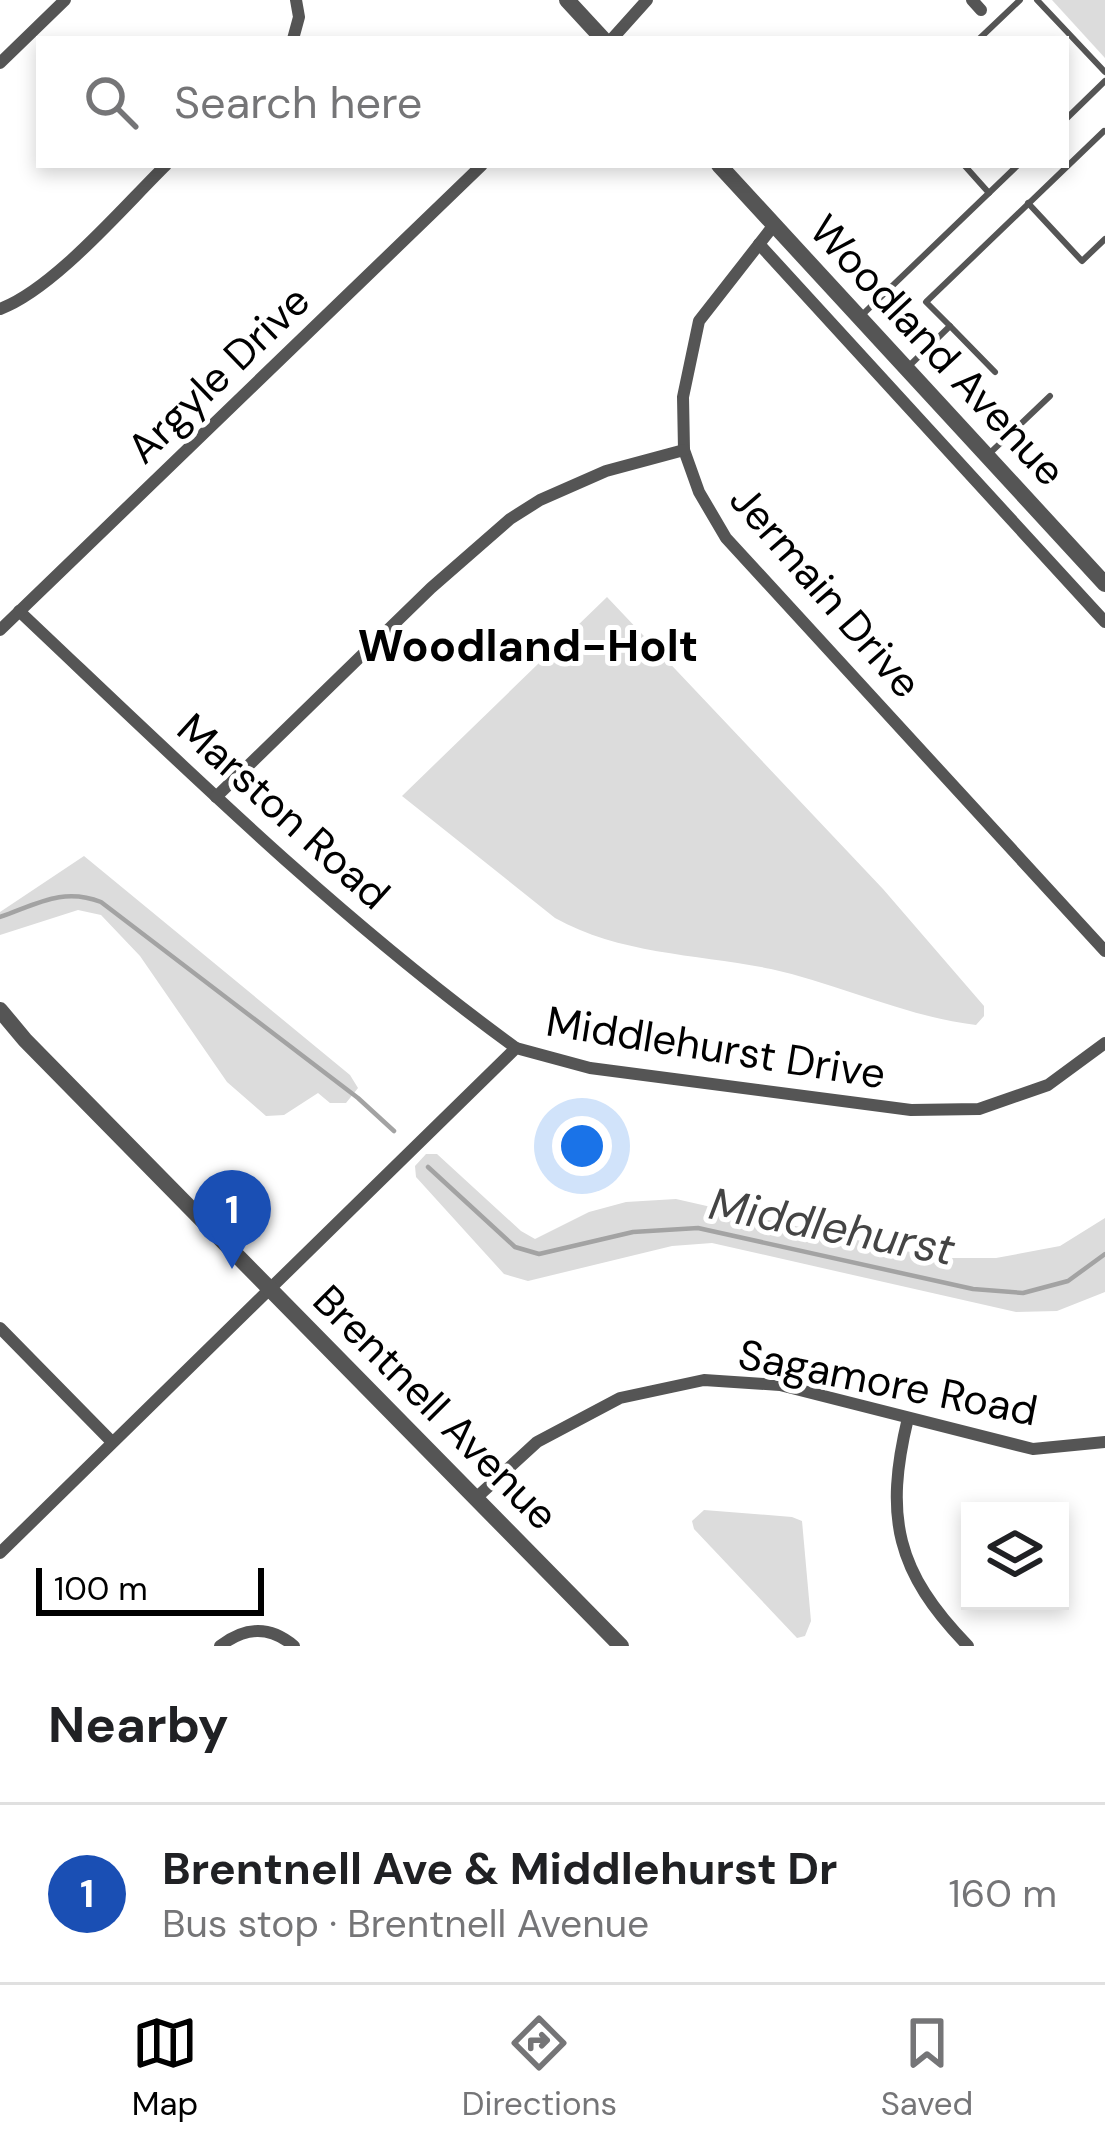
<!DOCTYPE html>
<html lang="en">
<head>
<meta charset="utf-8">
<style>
	:root { --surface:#fff; --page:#f2f2f2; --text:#202124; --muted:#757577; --line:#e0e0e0; --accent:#000 }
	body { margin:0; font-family:"DM Sans",sans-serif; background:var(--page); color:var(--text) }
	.controls { position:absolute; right:36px; bottom:36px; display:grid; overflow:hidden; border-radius:0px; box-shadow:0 6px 18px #0003 }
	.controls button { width:108px; height:108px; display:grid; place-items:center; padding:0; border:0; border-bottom:3px solid var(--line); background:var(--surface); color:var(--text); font:60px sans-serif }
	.scale { position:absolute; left:36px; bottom:30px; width:228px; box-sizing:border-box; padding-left:12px; border:6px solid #000; border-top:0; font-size:33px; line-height:42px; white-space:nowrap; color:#000; -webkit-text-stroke:9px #fff; paint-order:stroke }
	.you { position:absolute; left:582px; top:1146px; width:42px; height:42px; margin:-30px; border:9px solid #fff; border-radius:50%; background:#1a73e8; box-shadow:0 0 0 18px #1a73e833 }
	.badge { display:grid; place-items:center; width:78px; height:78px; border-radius:50%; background:var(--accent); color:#fff; font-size:39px; font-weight:700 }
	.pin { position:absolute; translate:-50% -99px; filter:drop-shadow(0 3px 6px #0008) }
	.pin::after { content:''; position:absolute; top:63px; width:42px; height:36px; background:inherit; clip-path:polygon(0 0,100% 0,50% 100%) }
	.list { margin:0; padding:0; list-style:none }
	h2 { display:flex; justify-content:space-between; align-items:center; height:156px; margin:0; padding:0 48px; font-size:51px }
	h2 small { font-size:39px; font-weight:400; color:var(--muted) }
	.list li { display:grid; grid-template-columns:78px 1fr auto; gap:36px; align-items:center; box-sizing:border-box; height:180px; padding:0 48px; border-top:3px solid var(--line) }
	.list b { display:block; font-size:45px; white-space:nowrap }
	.list p { margin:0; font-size:39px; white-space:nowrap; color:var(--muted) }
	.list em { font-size:39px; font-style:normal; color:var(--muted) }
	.icon { flex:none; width:66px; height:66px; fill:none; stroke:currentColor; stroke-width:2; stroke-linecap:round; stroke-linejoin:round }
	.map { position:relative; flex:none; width:1105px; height:1646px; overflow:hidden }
	.search { position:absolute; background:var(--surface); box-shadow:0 6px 18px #0003; left:36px; right:36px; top:36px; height:132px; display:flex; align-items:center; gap:30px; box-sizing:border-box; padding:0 42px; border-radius:0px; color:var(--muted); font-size:45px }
	.sheet { height:336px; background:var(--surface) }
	nav { display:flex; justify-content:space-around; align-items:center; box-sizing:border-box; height:168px; border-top:3px solid var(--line); background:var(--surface); font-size:33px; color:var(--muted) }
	nav a { display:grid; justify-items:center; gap:6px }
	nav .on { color:var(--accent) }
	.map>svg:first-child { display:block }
</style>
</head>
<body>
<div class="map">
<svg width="1105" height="1646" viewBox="0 0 1105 1646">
	<rect width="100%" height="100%" fill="#fff"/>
	<g fill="#dcdcdc">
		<polygon points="1052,0 1105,0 1105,58"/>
		<path d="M607,597L883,889L984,1006V1016L976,1025C907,1017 839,984 771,969C699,954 621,955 555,918L402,796Z"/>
		<polygon points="84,856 350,1075 358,1088 346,1103 330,1103 318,1093 284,1115 266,1116 227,1082 140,956 101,915 78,910 0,935 0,912"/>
		<polygon points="426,1154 437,1154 521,1231 535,1239 589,1212 626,1202 676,1199 937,1258 996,1258 1060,1246 1105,1218 1105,1292 1057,1311 1016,1312 712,1243 672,1246 528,1281 504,1274 416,1177 415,1166"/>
		<polygon points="704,1510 792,1517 802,1521 811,1621 805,1636 797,1638 694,1529 692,1521"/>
	</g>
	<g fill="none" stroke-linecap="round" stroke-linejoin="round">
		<g stroke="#a3a3a3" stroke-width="4.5">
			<path d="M0,917C37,904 63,887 101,902L358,1098L394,1131"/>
			<polyline points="428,1167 515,1247 539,1254 633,1232 698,1228 973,1289 1023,1293 1068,1281 1105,1254"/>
		</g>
		<g stroke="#555" stroke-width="6">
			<polyline points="1037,0 1105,72"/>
			<polyline points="979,39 1020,0"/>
			<polyline points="1066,119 1105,81"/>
			<polyline points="964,165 989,193"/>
			<polyline points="1028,203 1082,261 1105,239"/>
			<polyline points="862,315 1018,165"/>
			<polyline points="950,326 995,372"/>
			<polyline points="909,366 950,326 926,302 1104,131"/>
			<polyline points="990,453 1050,396"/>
		</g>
		<g stroke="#555" stroke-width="12">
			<polyline points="972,0 981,10"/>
			<polyline points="293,39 299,17 296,0"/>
			<polyline points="612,39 647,0"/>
			<polyline points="0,63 65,0"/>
			<polyline points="774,225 699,321 683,397 684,450 699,492 726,538 1105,951"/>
			<polyline points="759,244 1105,622"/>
			<path d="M0,309C54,289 124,206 166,165"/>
			<path d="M19,611C180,763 337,918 516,1048"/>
			<polyline points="0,630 482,165"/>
			<polyline points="216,797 431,588 510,519 540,500 606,471 684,450"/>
			<polyline points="0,1328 112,1442"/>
			<path d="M908,1418C884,1517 896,1572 968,1646"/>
			<polyline points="476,1498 537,1442 620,1398 704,1380 780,1385 1033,1449 1105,1442"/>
			<polyline points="0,1553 516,1048 590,1068 911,1110 979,1109 1048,1085 1105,1043"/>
			<path d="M220,1646C245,1627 269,1625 294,1646"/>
		</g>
		<g stroke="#555" stroke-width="16">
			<polyline points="567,0 603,39"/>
			<polyline points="719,165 1105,584"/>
			<polyline points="0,1010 25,1040 621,1646"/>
		</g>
	</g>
	<g text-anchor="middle" stroke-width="10" stroke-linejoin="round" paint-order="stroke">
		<g font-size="42" fill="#000" stroke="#fff">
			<text transform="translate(938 350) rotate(47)" y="15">Woodland Avenue</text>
			<text transform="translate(218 374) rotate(-44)" y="15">Argyle Drive</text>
			<text transform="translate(826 591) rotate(49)" y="15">Jermain Drive</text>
			<text transform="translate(284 811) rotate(42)" y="15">Marston Road</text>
			<text transform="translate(716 1047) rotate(9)" y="15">Middlehurst Drive</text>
			<text transform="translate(888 1382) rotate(11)" y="15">Sagamore Road</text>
			<text transform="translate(436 1407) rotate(45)" y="15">Brentnell Avenue</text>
		</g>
		<g font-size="45" font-weight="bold" fill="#000" stroke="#fff">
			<text x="528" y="661">Woodland-Holt</text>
		</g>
		<g font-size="45" font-style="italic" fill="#444" stroke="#fff">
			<text transform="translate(832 1226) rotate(11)" y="16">Middlehurst</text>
		</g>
	</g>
</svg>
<div class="controls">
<button><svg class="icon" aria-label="layers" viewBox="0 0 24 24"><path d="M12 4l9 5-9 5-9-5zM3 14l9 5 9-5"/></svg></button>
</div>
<div class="scale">100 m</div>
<div class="you"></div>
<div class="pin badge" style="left:232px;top:1269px;background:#1a4fb4">1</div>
<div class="search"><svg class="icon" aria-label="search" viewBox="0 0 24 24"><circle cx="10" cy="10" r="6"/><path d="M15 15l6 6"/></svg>Search here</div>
</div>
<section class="sheet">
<h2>Nearby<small></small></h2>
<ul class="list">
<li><span class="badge" style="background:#1a4fb4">1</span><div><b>Brentnell Ave &amp; Middlehurst Dr</b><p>Bus stop · Brentnell Avenue</p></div><em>160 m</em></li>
</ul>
</section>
<nav>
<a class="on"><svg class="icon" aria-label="map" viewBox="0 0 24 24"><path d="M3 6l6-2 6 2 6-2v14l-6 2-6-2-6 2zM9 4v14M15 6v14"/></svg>Map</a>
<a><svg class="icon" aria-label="directions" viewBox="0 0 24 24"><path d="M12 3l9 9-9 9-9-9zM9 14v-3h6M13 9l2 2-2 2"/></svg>Directions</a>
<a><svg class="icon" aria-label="saved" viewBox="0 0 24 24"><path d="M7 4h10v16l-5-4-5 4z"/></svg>Saved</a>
</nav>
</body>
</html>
